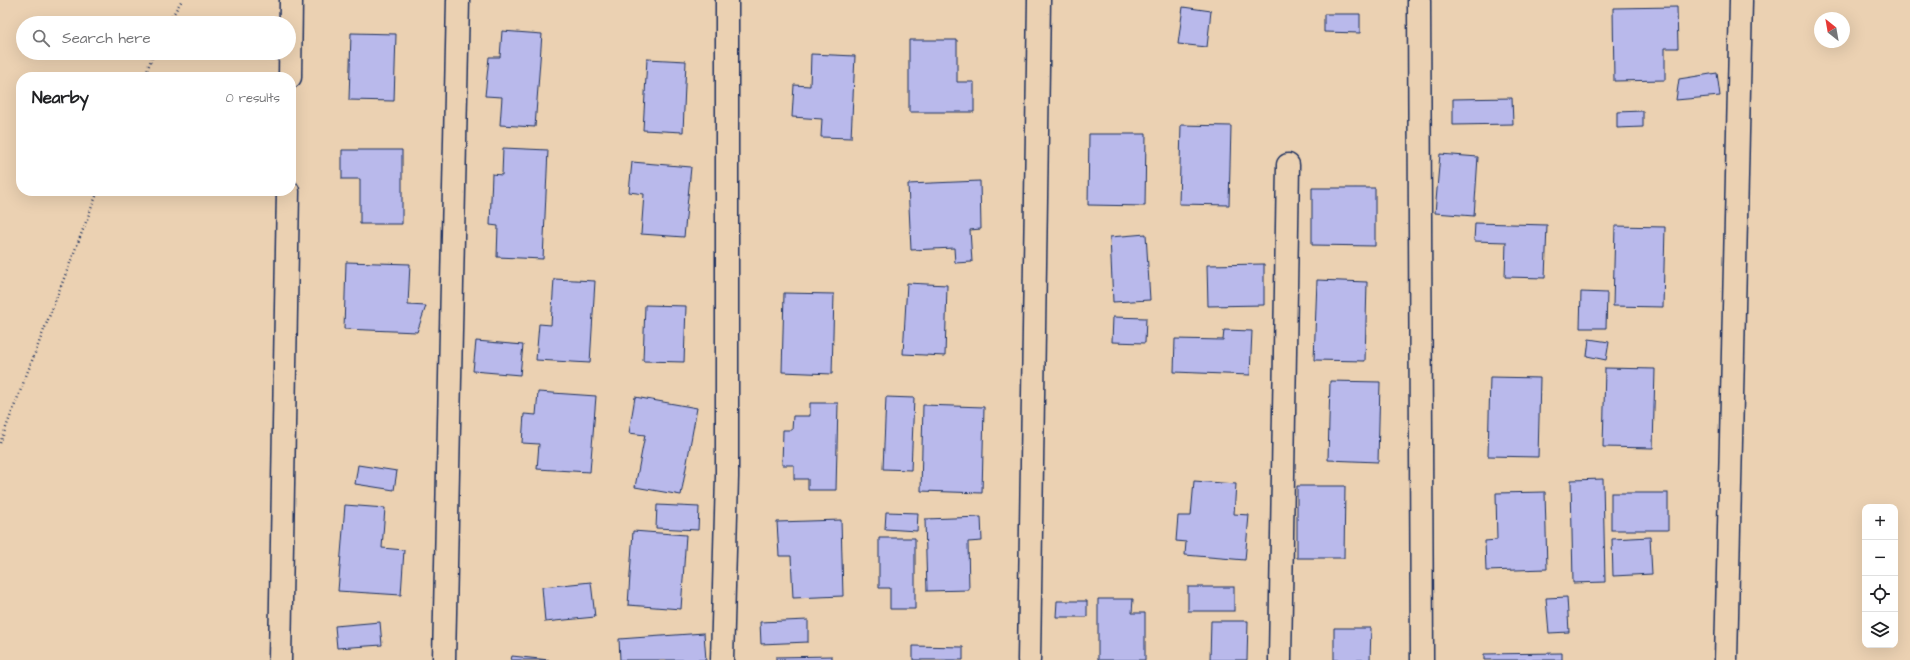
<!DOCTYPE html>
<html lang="en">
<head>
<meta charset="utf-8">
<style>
	:root { --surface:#fff; --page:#f2f2f2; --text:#202124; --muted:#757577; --line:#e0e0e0 }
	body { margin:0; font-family:"Architects Daughter",sans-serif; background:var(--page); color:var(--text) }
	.controls { position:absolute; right:12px; bottom:12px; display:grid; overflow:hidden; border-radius:8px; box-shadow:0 4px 16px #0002 }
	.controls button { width:36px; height:36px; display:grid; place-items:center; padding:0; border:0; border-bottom:1px solid var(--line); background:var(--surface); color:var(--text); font:20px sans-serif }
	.compass { position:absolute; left:1814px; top:12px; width:36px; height:36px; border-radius:50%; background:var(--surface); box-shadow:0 4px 16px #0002; rotate:329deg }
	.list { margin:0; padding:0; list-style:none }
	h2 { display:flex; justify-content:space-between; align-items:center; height:52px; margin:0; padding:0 16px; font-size:17px }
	h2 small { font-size:13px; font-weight:400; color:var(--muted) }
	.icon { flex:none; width:22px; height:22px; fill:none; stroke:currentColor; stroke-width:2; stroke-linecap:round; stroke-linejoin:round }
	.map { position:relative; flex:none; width:1910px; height:660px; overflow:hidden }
	.search { position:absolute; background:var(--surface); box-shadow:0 4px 16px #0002; left:16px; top:16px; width:280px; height:44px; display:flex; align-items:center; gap:10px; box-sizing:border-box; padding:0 14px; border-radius:22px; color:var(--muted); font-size:15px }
	.panel { position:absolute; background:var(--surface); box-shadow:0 4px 16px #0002; left:16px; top:72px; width:280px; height:124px; border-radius:16px }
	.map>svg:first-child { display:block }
</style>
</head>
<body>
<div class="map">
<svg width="1910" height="660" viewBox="0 0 1910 660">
	<rect width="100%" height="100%" fill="#ebd1b2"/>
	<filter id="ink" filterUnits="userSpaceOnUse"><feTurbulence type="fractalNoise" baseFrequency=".025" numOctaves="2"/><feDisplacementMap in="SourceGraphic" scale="8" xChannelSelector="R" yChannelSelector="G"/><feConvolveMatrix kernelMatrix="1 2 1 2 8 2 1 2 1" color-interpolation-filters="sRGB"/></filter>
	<g filter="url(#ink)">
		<g fill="#b9b9eb" stroke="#1b2f5e">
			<polygon points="1183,7 1211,11 1207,47 1178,44"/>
			<polygon points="1677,7 1678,48 1665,48 1665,80 1614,81 1613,8"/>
			<polygon points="1324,14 1360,14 1360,33 1324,32"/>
			<polygon points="502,31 542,34 535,127 500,125 502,97 485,96 489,57 500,57"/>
			<polygon points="351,33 396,34 394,101 349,100"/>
			<polygon points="909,40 957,40 957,82 974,82 974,112 909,112"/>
			<polygon points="811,54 855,56 851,138 821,137 822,119 792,117 794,85 810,86"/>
			<polygon points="647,59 686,61 683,132 643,130"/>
			<polygon points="1717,73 1720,96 1676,100 1679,79"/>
			<polygon points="1512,98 1513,124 1453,125 1453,99"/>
			<polygon points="1643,111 1643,127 1617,128 1617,112"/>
			<polygon points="1181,125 1231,126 1229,205 1179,204"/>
			<polygon points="1089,134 1146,134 1145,206 1088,205"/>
			<polygon points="503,148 548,150 543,259 497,257 498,226 490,225 492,174 502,175"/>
			<polygon points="342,150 402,150 402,224 360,224 360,179 342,179"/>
			<polygon points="1440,154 1478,157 1474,216 1435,213"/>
			<polygon points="632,162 691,167 684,237 641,234 644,194 629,192"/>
			<polygon points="980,181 981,229 970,230 972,262 955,263 954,248 911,250 908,184"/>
			<polygon points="1312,188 1375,188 1375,246 1312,245"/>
			<polygon points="1475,223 1547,225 1545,278 1505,277 1506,242 1474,241"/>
			<polygon points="1615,226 1665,227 1663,307 1613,306"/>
			<polygon points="1146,234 1150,300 1113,302 1110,237"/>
			<polygon points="346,262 410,264 408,305 426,306 417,332 344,329"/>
			<polygon points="1264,264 1264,305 1208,306 1207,265"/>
			<polygon points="554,279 595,281 590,363 536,360 539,324 551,325"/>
			<polygon points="1317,280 1367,282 1365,361 1314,360"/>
			<polygon points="907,283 947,285 945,356 903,354"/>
			<polygon points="1581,292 1607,293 1606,328 1580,328"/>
			<polygon points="784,293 834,294 832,374 782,372"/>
			<polygon points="645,305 686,306 684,362 643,361"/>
			<polygon points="1113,317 1146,318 1145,343 1112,342"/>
			<polygon points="1224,330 1252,331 1250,375 1174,372 1175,339 1223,340"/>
			<polygon points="1589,339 1609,342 1606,360 1587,356"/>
			<polygon points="476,341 523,345 520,375 473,371"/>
			<polygon points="1605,368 1655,369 1653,448 1603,447"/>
			<polygon points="1490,377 1540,378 1538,457 1488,456"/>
			<polygon points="1330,381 1380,382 1378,462 1328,460"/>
			<polygon points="538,392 596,396 590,472 537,469 539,444 522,443 524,414 536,415"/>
			<polygon points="635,397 697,408 681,495 635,487 645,435 629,433"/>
			<polygon points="886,397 914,398 911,470 883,469"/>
			<polygon points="810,403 838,403 836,490 808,490 808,479 794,479 794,465 782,465 783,430 792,430 793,416 810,416"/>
			<polygon points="923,405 984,407 982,493 921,491"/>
			<polygon points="358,465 397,471 394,490 355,484"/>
			<polygon points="1603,479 1605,582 1573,583 1571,480"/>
			<polygon points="1194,481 1236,484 1234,514 1249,515 1245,560 1185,555 1186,542 1176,541 1178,516 1191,516"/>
			<polygon points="1297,486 1345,486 1344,558 1297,558"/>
			<polygon points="1545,492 1547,569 1486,571 1485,541 1497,540 1496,493"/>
			<rect x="1611" y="493" width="57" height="37"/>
			<polygon points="345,505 385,508 382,548 404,550 401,595 338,591"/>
			<polygon points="657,505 699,507 698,530 656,528"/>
			<polygon points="886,512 918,513 917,531 885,529"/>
			<polygon points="981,517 982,541 968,542 969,590 927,591 925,519"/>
			<polygon points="841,520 843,596 793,598 791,556 779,556 777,522"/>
			<polygon points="633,531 686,535 681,609 628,605"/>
			<polygon points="1650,537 1652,574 1613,576 1612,539"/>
			<polygon points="879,538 915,538 915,609 890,609 890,588 879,588"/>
			<polygon points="591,582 595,617 545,622 542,587"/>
			<rect x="1188" y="587" width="46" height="24"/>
			<polygon points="1567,597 1569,632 1549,633 1546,598"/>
			<polygon points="1098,599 1133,599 1132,613 1145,613 1145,660 1098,660"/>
			<polygon points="1057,601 1087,601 1087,617 1056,617"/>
			<polygon points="808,620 808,642 761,644 760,622"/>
			<polygon points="1211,621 1248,621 1247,660 1210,660"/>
			<polygon points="380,622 382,645 337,648 335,626"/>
			<polygon points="1334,628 1371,628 1370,660 1334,660"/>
			<polygon points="704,633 706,660 620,660 619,639"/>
			<polygon points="913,646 963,647 963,660 913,660"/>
			<polygon points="1562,653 1562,660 1484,660 1484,654"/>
			<polygon points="512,656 549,660 511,660"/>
			<polygon points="832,656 832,660 776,660 776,657"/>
		</g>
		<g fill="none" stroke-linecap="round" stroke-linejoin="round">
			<defs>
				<g id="street">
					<polyline points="1419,0 1422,660"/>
					<polyline points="290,77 291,0"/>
					<polyline points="280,660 288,191"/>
					<polyline points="444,660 458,0"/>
					<polyline points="722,660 727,477 727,0"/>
					<polyline points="1029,660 1039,0"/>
					<polyline points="1280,660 1288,165"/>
					<polyline points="1726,660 1741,0"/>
				</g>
			</defs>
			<use href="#street" stroke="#1b2f5e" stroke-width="25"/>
			<g stroke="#1b2f5e" stroke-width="2.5" stroke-dasharray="1 3" stroke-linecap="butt">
				<polyline points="168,23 182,0"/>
				<polyline points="144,77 154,53"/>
				<polyline points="0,443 98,191"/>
			</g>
			<use href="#street" stroke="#ebd1b2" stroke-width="22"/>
		</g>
	</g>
</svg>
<div class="controls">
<button>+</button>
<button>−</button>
<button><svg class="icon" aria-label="locate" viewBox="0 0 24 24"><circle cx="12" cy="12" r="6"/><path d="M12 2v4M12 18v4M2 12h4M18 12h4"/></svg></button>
<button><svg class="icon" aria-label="layers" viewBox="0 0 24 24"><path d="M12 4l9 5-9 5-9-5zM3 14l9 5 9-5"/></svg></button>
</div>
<svg class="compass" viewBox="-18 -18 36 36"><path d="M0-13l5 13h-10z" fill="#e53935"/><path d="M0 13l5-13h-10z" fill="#757577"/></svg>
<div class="search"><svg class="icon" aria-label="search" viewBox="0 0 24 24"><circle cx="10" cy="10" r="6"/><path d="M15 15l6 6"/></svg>Search here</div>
<section class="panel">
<h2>Nearby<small>0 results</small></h2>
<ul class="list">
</ul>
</section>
</div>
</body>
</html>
